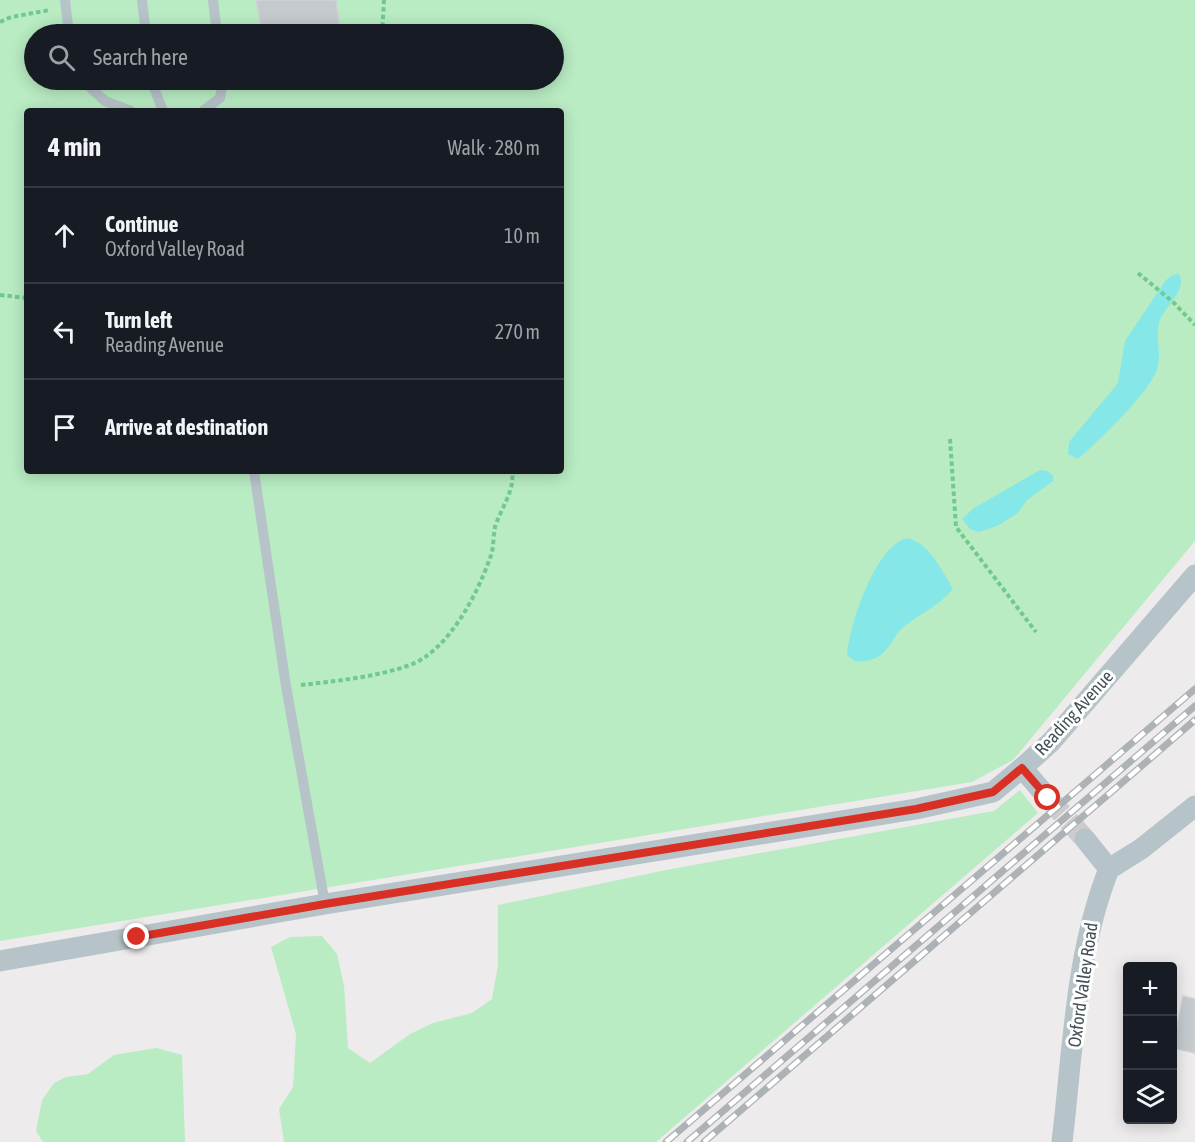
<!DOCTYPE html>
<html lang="en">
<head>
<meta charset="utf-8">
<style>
	:root { --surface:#171b24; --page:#242831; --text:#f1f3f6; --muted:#9ea1a6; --line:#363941 }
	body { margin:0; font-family:"Asap Condensed",sans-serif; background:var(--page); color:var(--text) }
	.controls { position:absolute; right:18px; bottom:18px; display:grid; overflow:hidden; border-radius:6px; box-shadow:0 3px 15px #0003 }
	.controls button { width:54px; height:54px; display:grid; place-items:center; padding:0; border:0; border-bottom:2px solid var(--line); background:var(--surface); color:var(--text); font:30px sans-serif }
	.stop { position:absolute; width:18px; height:18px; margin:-14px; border:4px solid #d93025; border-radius:50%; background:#fff }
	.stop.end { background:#d93025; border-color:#fff; box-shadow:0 2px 6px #0008 }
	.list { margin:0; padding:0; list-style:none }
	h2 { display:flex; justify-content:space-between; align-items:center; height:78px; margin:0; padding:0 24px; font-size:26px }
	h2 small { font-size:20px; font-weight:400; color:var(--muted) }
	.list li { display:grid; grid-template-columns:39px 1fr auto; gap:18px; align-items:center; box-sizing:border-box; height:96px; padding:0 24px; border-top:2px solid var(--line) }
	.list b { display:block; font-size:22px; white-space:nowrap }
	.list p { margin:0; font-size:20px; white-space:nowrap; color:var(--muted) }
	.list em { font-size:20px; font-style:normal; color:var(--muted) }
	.icon { flex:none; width:33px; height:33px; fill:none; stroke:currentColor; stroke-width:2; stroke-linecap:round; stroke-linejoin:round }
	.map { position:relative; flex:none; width:1195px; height:1142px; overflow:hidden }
	.search { position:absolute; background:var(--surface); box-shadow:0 3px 15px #0003; left:24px; top:24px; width:540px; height:66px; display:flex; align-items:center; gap:15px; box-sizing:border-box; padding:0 21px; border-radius:33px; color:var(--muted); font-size:22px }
	.panel { position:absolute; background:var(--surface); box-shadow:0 3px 15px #0003; left:24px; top:108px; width:540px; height:366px; border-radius:6px }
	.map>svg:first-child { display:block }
</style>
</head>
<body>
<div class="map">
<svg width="1195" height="1142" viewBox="0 0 1195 1142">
	<rect width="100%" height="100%" fill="#eeebec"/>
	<g fill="#b9ecc3" fill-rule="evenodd">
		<path d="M0,0H1195V541L1013,760L972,782L0,941ZM34,34H554V80H34ZM27,111H561V471H27Z"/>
		<polygon points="1020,790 1038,813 656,1142 284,1142 279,1109 293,1087 296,1034 271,947 290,937 322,936 337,954 344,986 348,1048 370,1063 410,1034 433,1023 472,1013 492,999 498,965 498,905 666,870 994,811"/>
		<polygon points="156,1048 182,1055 185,1142 43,1142 36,1131 42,1100 54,1083 66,1077 88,1074 114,1055"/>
	</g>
	<g fill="#86e7e9">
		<path d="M1179,274C1188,291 1163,307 1159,323C1155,337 1162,355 1157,369C1150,392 1098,442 1078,459L1068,454L1069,442L1118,383L1125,341L1166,280L1173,275Z"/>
		<polygon points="1040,470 1048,471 1053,476 1053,481 1027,500 1018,513 997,526 979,532 970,529 962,519 974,508"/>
		<path d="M907,538C930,543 942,571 953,589C937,608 918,614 900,630C894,637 890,647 883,653C876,660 866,661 856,662L847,655C850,624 875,546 907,538Z"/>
	</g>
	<g fill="#c5cace" stroke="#cfd3d7" stroke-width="1.5">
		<polygon points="256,0 336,0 341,34 262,34"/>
		<polygon points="1183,996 1195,999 1195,1053 1173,1048"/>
	</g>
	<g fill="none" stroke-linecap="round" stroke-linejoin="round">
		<polyline stroke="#ccccce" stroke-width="21" stroke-dasharray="21 10" stroke-linecap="butt" points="1048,798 1085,839"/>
		<g stroke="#72c98e" stroke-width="4" stroke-dasharray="4.5 3" stroke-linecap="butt">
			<polyline points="0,22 11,17 50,10"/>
			<polyline points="382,34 384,0"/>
			<polyline points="239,84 260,80"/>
			<polyline points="1138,273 1173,302 1195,325"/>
			<polyline points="0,295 27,298"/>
			<polyline points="950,439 956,527 1036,632"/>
			<path d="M301,685C337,681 376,677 410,665C448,651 477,595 490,558C494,549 493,537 495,527C501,508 515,491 512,471"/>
		</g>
		<g stroke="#b6c3c8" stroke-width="10">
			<polyline points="65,0 69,34"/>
			<polyline points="142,0 146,34"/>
			<polyline points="213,0 217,34"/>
			<polyline points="82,80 105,101 131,111"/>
			<polyline points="151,80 163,111"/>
			<polyline points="203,111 220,98 223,80"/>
			<polyline points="254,471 286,686 325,904"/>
		</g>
		<g stroke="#b6c3c8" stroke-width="21">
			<polyline points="1022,768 1048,798"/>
			<polyline points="1085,839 1109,869"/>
			<polyline points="1109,869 1141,849 1195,806"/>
			<polyline points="0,961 325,904 916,809 993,792 1022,768 1051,742 1195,575"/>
			<path d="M1062,1142C1073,1051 1075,954 1109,869"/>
		</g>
		<defs>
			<g id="rail">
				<polyline points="666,1142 1195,689"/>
				<polyline points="687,1142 1195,706"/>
				<polyline points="704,1142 1195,720"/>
			</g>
		</defs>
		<use href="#rail" stroke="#adb2b6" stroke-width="7"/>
		<use href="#rail" stroke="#fff" stroke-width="4.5" stroke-dasharray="14" stroke-linecap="butt"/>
	</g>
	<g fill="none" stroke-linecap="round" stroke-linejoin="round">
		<polyline stroke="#d93025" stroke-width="8" points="137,937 325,904 916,809 993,792 1022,768 1048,798"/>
	</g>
	<g text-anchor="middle" stroke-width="6" stroke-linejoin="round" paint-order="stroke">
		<g font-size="18" fill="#445258" stroke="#fff">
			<text transform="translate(1074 713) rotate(-48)" y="6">Reading Avenue</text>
			<text transform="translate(1083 985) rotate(-82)" y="6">Oxford Valley Road</text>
		</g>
	</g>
</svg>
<div class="controls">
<button>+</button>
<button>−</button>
<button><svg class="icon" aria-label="layers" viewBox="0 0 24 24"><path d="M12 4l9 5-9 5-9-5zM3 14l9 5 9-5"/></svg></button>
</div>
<div class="stop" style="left:1048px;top:798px"></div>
<div class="stop end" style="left:137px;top:937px"></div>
<div class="search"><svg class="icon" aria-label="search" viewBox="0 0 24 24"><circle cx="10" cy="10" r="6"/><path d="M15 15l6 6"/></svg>Search here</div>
<section class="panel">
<h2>4 min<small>Walk · 280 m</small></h2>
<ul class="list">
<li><svg class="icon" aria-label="ahead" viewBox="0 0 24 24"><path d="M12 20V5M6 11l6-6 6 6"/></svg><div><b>Continue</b><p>Oxford Valley Road</p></div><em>10 m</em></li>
<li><svg class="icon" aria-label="left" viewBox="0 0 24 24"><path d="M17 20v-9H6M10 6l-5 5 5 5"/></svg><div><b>Turn left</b><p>Reading Avenue</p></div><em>270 m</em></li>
<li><svg class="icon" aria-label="arrive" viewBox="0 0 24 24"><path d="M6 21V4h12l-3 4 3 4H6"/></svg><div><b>Arrive at destination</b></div></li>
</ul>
</section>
</div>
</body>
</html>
